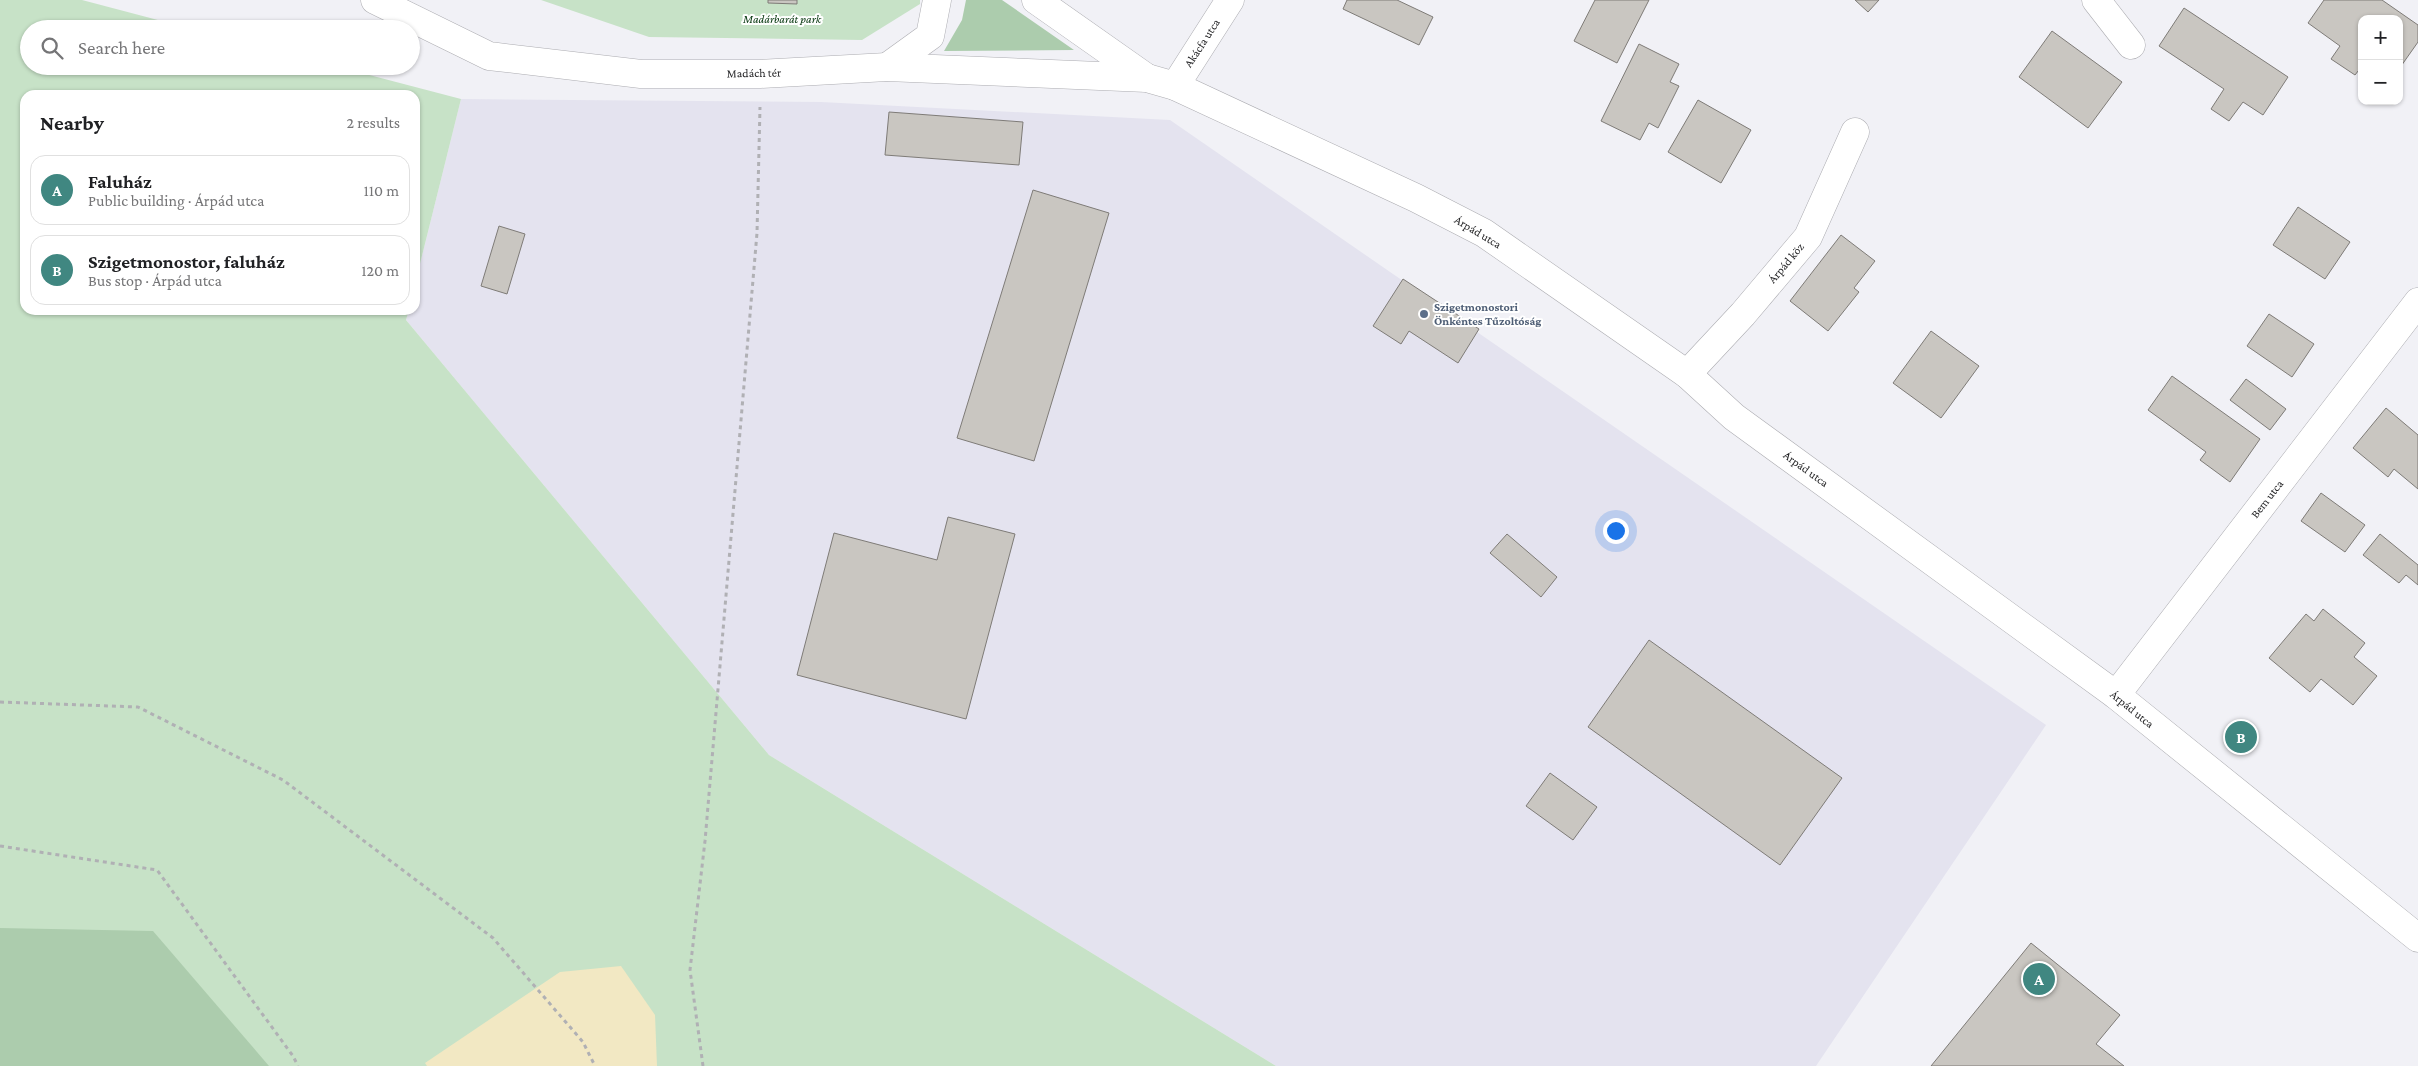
<!DOCTYPE html>
<html lang="en">
<head>
<meta charset="utf-8">
<style>
	:root { --surface:#fff; --page:#f6f6f6; --text:#202124; --muted:#757577; --line:#e0e0e0; --accent:#408781 }
	body { margin:0; font-family:"Crimson Pro",serif; background:var(--page); color:var(--text) }
	.controls { position:absolute; right:15px; top:15px; display:grid; overflow:hidden; border-radius:10px; box-shadow:0 1px 4px #0004 }
	.controls button { width:45px; height:45px; display:grid; place-items:center; padding:0; border:0; border-bottom:1px solid var(--line); background:var(--surface); color:var(--text); font:25px sans-serif }
	.you { position:absolute; left:1615px; top:530px; width:18px; height:18px; margin:-12px; border:4px solid #fff; border-radius:50%; background:#1a73e8; box-shadow:0 0 0 8px #1a73e833 }
	.badge { display:grid; place-items:center; width:32px; height:32px; border-radius:50%; background:var(--accent); color:#fff; font-size:16px; font-weight:700 }
	.pin { position:absolute; translate:-50% -50%; border:2px solid #fff; box-shadow:0 1px 5px #0006 }
	.list { margin:0; padding:0; list-style:none }
	h2 { display:flex; justify-content:space-between; align-items:center; height:65px; margin:0; padding:0 20px; font-size:21px }
	h2 small { font-size:16px; font-weight:400; color:var(--muted) }
	.list li { display:grid; grid-template-columns:32px 1fr auto; gap:15px; align-items:center; box-sizing:border-box; height:70px; margin:0 10px 10px; padding:0 10px; border:1px solid var(--line); border-radius:15px }
	.list b { display:block; font-size:19px; white-space:nowrap }
	.list p { margin:0; font-size:16px; white-space:nowrap; color:var(--muted) }
	.list em { font-size:16px; font-style:normal; color:var(--muted) }
	.icon { flex:none; width:28px; height:28px; fill:none; stroke:currentColor; stroke-width:2; stroke-linecap:round; stroke-linejoin:round }
	.map { position:relative; flex:none; width:2418px; height:1066px; overflow:hidden }
	.search { position:absolute; background:var(--surface); box-shadow:0 1px 4px #0004; left:20px; top:20px; width:400px; height:55px; display:flex; align-items:center; gap:12px; box-sizing:border-box; padding:0 18px; border-radius:28px; color:var(--muted); font-size:19px }
	.panel { position:absolute; background:var(--surface); box-shadow:0 1px 4px #0004; left:20px; top:90px; width:400px; height:225px; border-radius:15px }
	.map>svg:first-child { display:block }
</style>
</head>
<body>
<div class="map">
<svg width="2418" height="1066" viewBox="0 0 2418 1066">
	<rect width="100%" height="100%" fill="#f1f1f6"/>
	<polygon fill="#e4e3ef" points="461,99 821,102 1170,120 2046,725 1816,1066 1276,1066 769,755 406,320 409,310 415,310 415,284"/>
	<g fill="#c7e2c7">
		<polygon points="0,0 82,0 192,29 29,29 29,66 335,66 461,99 415,284 415,95 25,95 25,310 409,310 406,320 769,755 1276,1066 0,1066"/>
		<polygon points="541,0 920,0 920,4 862,40 649,37"/>
	</g>
	<g fill="#acccad">
		<polygon points="966,0 1002,0 1074,50 944,51 962,20"/>
		<polygon points="0,928 153,931 269,1066 0,1066"/>
	</g>
	<polygon fill="#f2e8c3" points="621,966 655,1015 657,1066 427,1066 425,1063 560,972"/>
	<g fill="#c9c6c1" stroke="#7e7b77">
		<polygon points="768,0 797,0 797,4 768,3"/>
		<polygon points="1347,0 1397,0 1433,17 1419,45 1343,9"/>
		<polygon points="1595,0 1649,0 1617,63 1574,41"/>
		<polygon points="1855,0 1879,0 1868,12"/>
		<polygon points="2324,0 2382,0 2418,25 2418,42 2399,69 2399,19 2362,19 2362,66 2355,75 2331,59 2340,46 2308,23"/>
		<polygon points="2184,8 2288,77 2263,115 2243,102 2229,121 2211,109 2224,89 2159,46"/>
		<polygon points="2052,31 2122,82 2088,128 2019,77"/>
		<polygon points="1639,44 1679,64 1670,82 1679,86 1658,128 1649,123 1640,140 1601,121"/>
		<polygon points="1698,100 1751,130 1721,183 1668,152"/>
		<polygon points="889,112 1023,122 1019,165 885,155"/>
		<polygon points="1033,190 1109,213 1034,461 957,438"/>
		<polygon points="2298,207 2350,242 2325,279 2273,245"/>
		<polygon points="499,226 525,234 507,294 481,286"/>
		<polygon points="1841,235 1875,261 1854,288 1859,292 1828,331 1790,301"/>
		<polygon points="1403,279 1479,329 1458,363 1409,331 1401,344 1373,326"/>
		<polygon points="2269,314 2314,344 2292,377 2247,346"/>
		<polygon points="1931,331 1979,366 1941,418 1893,383"/>
		<polygon points="2172,376 2260,439 2230,482 2200,460 2206,452 2148,410"/>
		<polygon points="2246,379 2286,409 2270,430 2230,400"/>
		<polygon points="2386,408 2418,435 2418,489 2394,469 2388,477 2353,448"/>
		<polygon points="2321,493 2365,525 2345,552 2301,521"/>
		<polygon points="948,517 1015,534 966,719 797,675 834,533 937,560"/>
		<polygon points="1507,534 1557,577 1541,597 1490,553"/>
		<polygon points="2380,534 2418,565 2418,585 2406,575 2399,583 2363,555"/>
		<polygon points="2323,609 2365,643 2354,657 2377,676 2353,705 2321,679 2310,692 2269,658 2306,614 2314,621"/>
		<polygon points="1649,640 1842,778 1780,865 1588,727"/>
		<polygon points="1550,773 1597,807 1573,840 1526,806"/>
		<polygon points="2031,943 2120,1015 2096,1044 2124,1066 1931,1066"/>
	</g>
	<g fill="none" stroke-linecap="round" stroke-linejoin="round">
		<defs>
			<g id="street">
				<polyline points="375,0 489,56 641,74 760,74 887,67 1147,78 1175,86 1416,198 1484,233 1687,374 1734,417 2116,695 2418,938"/>
				<polyline points="1036,0 1147,78"/>
				<polyline points="2096,0 2131,45"/>
				<polyline points="887,67 930,36 937,0"/>
				<polyline points="1175,86 1230,0"/>
				<polyline points="1687,374 1743,314 1808,237 1855,132"/>
				<polyline points="2116,695 2418,302"/>
			</g>
		</defs>
		<use href="#street" stroke="#acacb1" stroke-width="29"/>
		<g stroke="#b0b0b4" stroke-width="3" stroke-dasharray="4 4" stroke-linecap="butt">
			<polyline points="0,702 138,707 283,780 493,938 583,1042 595,1066"/>
			<polyline points="0,846 157,870 293,1056 298,1066"/>
			<polyline points="703,1066 690,970 705,841 757,233 760,107"/>
		</g>
		<use href="#street" stroke="#fff" stroke-width="28"/>
	</g>
	<circle fill="#5c6f8a" stroke="#fff" stroke-width="2" cx="1424" cy="314" r="5"/>
	<g text-anchor="middle" stroke-width="4" stroke-linejoin="round" paint-order="stroke">
		<g font-size="12" font-style="italic" fill="#02330a" stroke="#fff">
			<text x="782" y="23">Madárbarát park</text>
		</g>
		<g font-size="12" fill="#272729" stroke="#fff">
			<text transform="translate(1202 43) rotate(-57)" y="4">Akácfa utca</text>
			<text transform="translate(754 73) rotate(-1)" y="4">Madách tér</text>
			<text transform="translate(1478 232) rotate(31)" y="4">Árpád utca</text>
			<text transform="translate(1786 263) rotate(-50)" y="4">Árpád köz</text>
			<text transform="translate(1806 469) rotate(36)" y="4">Árpád utca</text>
			<text transform="translate(2267 499) rotate(-52)" y="4">Bem utca</text>
			<text transform="translate(2132 709) rotate(39)" y="4">Árpád utca</text>
		</g>
		<g font-size="12" font-weight="bold" fill="#4e5e75" stroke="#fff" text-anchor="start">
			<text x="1434" y="311">Szigetmonostori<tspan x="1434" dy="14">Önkéntes Tűzoltóság</tspan></text>
		</g>
	</g>
</svg>
<div class="controls">
<button>+</button>
<button>−</button>
</div>
<div class="you"></div>
<div class="pin badge" style="left:2039px;top:979px">A</div>
<div class="pin badge" style="left:2241px;top:737px">B</div>
<div class="search"><svg class="icon" aria-label="search" viewBox="0 0 24 24"><circle cx="10" cy="10" r="6"/><path d="M15 15l6 6"/></svg>Search here</div>
<section class="panel">
<h2>Nearby<small>2 results</small></h2>
<ul class="list">
<li><span class="badge">A</span><div><b>Faluház</b><p>Public building · Árpád utca</p></div><em>110 m</em></li>
<li><span class="badge">B</span><div><b>Szigetmonostor, faluház</b><p>Bus stop · Árpád utca</p></div><em>120 m</em></li>
</ul>
</section>
</div>
</body>
</html>
